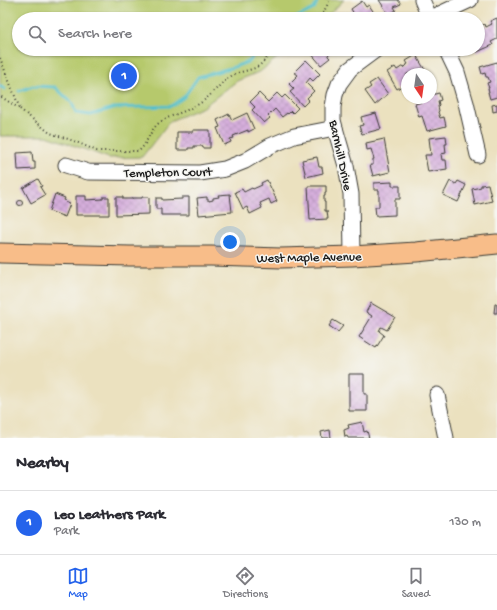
<!DOCTYPE html>
<html lang="en">
<head>
<meta charset="utf-8">
<style>
	:root { --surface:#fff; --page:#f7f7f7; --text:#2b2b33; --muted:#7c7c81; --line:#e1e1e2; --accent:#2563eb }
	body { margin:0; font-family:"Gochi Hand",sans-serif; background:var(--page); color:var(--text) }
	.compass { position:absolute; left:401px; top:68px; width:36px; height:36px; border-radius:50%; background:var(--surface); box-shadow:0 1px 3px #0004; rotate:167deg }
	.you { position:absolute; left:230px; top:242px; width:14px; height:14px; margin:-10px; border:3px solid #fff; border-radius:50%; background:#1a73e8; box-shadow:0 0 0 6px #1a73e833 }
	.badge { display:grid; place-items:center; width:26px; height:26px; border-radius:50%; background:var(--accent); color:#fff; font-size:13px; font-weight:700 }
	.pin { position:absolute; translate:-50% -50%; border:2px solid #fff; box-shadow:0 1px 4px #0006 }
	.list { margin:0; padding:0; list-style:none }
	h2 { display:flex; justify-content:space-between; align-items:center; height:52px; margin:0; padding:0 16px; font-size:17px }
	h2 small { font-size:13px; font-weight:400; color:var(--muted) }
	.list li { display:grid; grid-template-columns:26px 1fr auto; gap:12px; align-items:center; box-sizing:border-box; height:64px; padding:0 16px; border-top:1px solid var(--line) }
	.list b { display:block; font-size:15px; white-space:nowrap }
	.list p { margin:0; font-size:13px; white-space:nowrap; color:var(--muted) }
	.list em { font-size:13px; font-style:normal; color:var(--muted) }
	.icon { flex:none; width:22px; height:22px; fill:none; stroke:currentColor; stroke-width:2; stroke-linecap:round; stroke-linejoin:round }
	.map { position:relative; flex:none; width:497px; height:438px; overflow:hidden }
	.search { position:absolute; background:var(--surface); box-shadow:0 1px 3px #0004; left:12px; right:12px; top:12px; height:44px; display:flex; align-items:center; gap:10px; box-sizing:border-box; padding:0 14px; border-radius:22px; color:var(--muted); font-size:15px }
	.sheet { height:116px; background:var(--surface) }
	nav { display:flex; justify-content:space-around; align-items:center; box-sizing:border-box; height:56px; border-top:1px solid var(--line); background:var(--surface); font-size:11px; color:var(--muted) }
	nav a { display:grid; justify-items:center; gap:2px }
	nav .on { color:var(--accent) }
	.map>svg:first-child { display:block }
</style>
</head>
<body>
<div class="map">
<svg width="497" height="438" viewBox="0 0 497 438">
	<defs>
		<pattern id="building-cross-hatch" width="8" height="8" patternUnits="userSpaceOnUse"><rect width="8" height="8" fill="#d5aedc"/><path d="M0 0l8 8M0 8l8-8" fill="none" stroke="#b695bc"/></pattern>
	</defs>
	<rect width="100%" height="100%" fill="#f6f6f2"/>
	<filter id="ink" filterUnits="userSpaceOnUse"><feTurbulence type="fractalNoise" baseFrequency=".025" numOctaves="2"/><feDisplacementMap in="SourceGraphic" scale="8" xChannelSelector="R" yChannelSelector="G"/><feConvolveMatrix kernelMatrix="1 2 1 2 8 2 1 2 1" color-interpolation-filters="sRGB"/></filter>
	<filter id="wash" filterUnits="userSpaceOnUse"><feTurbulence type="fractalNoise" baseFrequency=".012" numOctaves="4" result="noise"/><feDisplacementMap in="SourceGraphic" scale="16" xChannelSelector="R" yChannelSelector="G"/><feGaussianBlur stdDeviation="0.9" result="paint"/><feColorMatrix in="noise" values="0 0 0 0 0 0 0 0 0 0 0 0 0 0 0 0 0 1.4 0 .05"/><feComposite in="paint" operator="in"/></filter>
	<g filter="url(#wash)">
		<rect width="100%" height="100%" fill="#ebe1bf"/>
		<polygon fill="#b6c96c" stroke="#697244" points="0,0 344,0 324,19 19,19 19,49 288,49 261,71 237,81 203,107 170,121 142,157 109,158 47,136 0,136"/>
		<g fill="none" stroke-linecap="round" stroke-linejoin="round">
			<g stroke="#52bfcb" stroke-width="3">
				<polyline points="293,19 314,9 318,0"/>
				<polyline points="0,86 5,89"/>
				<polyline points="19,91 33,86 55,87 72,103 76,113 91,115 113,108 171,106 184,97 198,77 234,67 250,61 256,49"/>
			</g>
		</g>
		<g id="blocks">
			<g fill="url(#building-cross-hatch)">
				<polygon points="379,0 398,0 401,4 394,7 396,10 389,15"/>
				<polygon points="362,1 366,7 369,5 378,19 347,19 354,14 351,9"/>
				<polygon points="497,18 497,39 491,42 493,45 477,52 475,49 478,49 478,27 485,24 486,27 492,24 490,21"/>
				<polygon points="313,49 334,49 328,55 328,56 330,58 321,65 310,52"/>
				<polygon points="416,55 425,70 419,74 407,74 407,83 397,89 387,72 395,67 397,70 403,66 404,68 407,65 407,64 408,64 406,61"/>
				<polygon points="306,60 320,74 313,81 310,78 306,83 314,91 307,98 309,100 303,106 290,92 294,89 289,84 298,75 294,72"/>
				<polygon points="497,62 497,97 490,99 488,92 489,92 488,88 489,88 487,83 490,82 488,77 486,77 485,73 482,74 480,67"/>
				<polygon points="377,79 388,94 375,105 365,91 371,87 369,84"/>
				<polygon points="259,93 268,102 277,93 282,98 285,95 298,108 293,113 291,111 288,114 287,113 282,117 275,109 268,116 270,118 264,123 252,110 255,107 250,102"/>
				<polygon points="439,93 441,100 438,101 439,105 438,106 439,111 438,112 440,118 444,117 446,126 427,131 422,116 419,117 415,104 422,102 421,98 431,98 431,95"/>
				<polygon points="497,104 497,111 493,112 492,105"/>
				<polygon points="247,113 254,129 248,132 248,130 233,136 234,138 230,139 231,142 224,145 217,128 220,127 217,120 229,114 232,120"/>
				<polygon points="376,113 381,129 362,134 359,126 363,125 361,117"/>
				<polygon points="193,130 210,130 210,148 203,148 202,146 194,146 194,148 188,148 188,150 177,150 177,132 193,132"/>
				<polygon points="446,136 447,144 445,144 446,153 441,154 442,160 446,160 447,169 428,172 425,155 431,155 429,138"/>
				<polygon points="384,139 390,172 373,176 370,165 373,165 373,159 374,159 371,149 367,150 366,143"/>
				<polygon points="32,152 33,162 35,162 35,169 18,170 17,153"/>
				<polygon points="317,157 319,167 322,167 323,173 306,177 302,160"/>
				<polygon points="38,179 42,186 40,187 45,195 31,203 23,188"/>
				<polygon points="267,180 277,201 271,204 269,199 260,203 262,208 250,214 247,207 243,209 235,192 242,189 244,192 252,188 253,189 262,185 261,183"/>
				<polygon points="450,181 456,184 458,181 466,185 458,202 443,195"/>
				<polygon points="392,182 392,186 400,186 400,199 395,199 395,215 376,216 375,207 379,207 379,190 374,190 374,183"/>
				<polygon points="488,184 492,201 475,205 472,189 481,187 481,185"/>
				<polygon points="308,186 326,186 326,193 325,193 325,196 324,196 324,202 325,202 325,211 327,211 328,219 310,220"/>
				<polygon points="55,194 65,198 64,200 66,201 65,202 70,204 65,217 49,211"/>
				<polygon points="230,194 232,212 199,215 197,198 207,197 207,200 209,200 209,201 213,200 213,198 219,197 218,195"/>
				<polygon points="76,196 86,196 86,200 103,199 103,197 109,197 109,215 76,215"/>
				<polygon points="116,197 123,197 123,199 132,199 132,198 142,198 142,197 149,197 149,214 116,215"/>
				<polygon points="182,197 189,197 189,215 161,215 161,209 156,209 156,198 162,198 162,200 182,199"/>
				<circle cx="20" cy="203" r="2.5"/>
				<polygon points="371,303 395,317 387,330 381,327 379,331 384,335 376,348 359,337 372,316 366,312"/>
				<polygon points="495,304 497,304 497,313 494,313"/>
				<polygon points="333,320 343,326 338,332 329,326"/>
				<polygon points="349,374 364,374 364,394 367,394 367,411 349,411"/>
				<polygon points="362,422 364,432 367,431 369,438 348,438 347,436 345,437 344,430 349,428 348,425"/>
				<polygon points="330,430 331,438 322,438 321,432"/>
			</g>
		</g>
	</g>
	<g filter="url(#ink)">
		<use href="#blocks" fill-opacity="0" stroke="#3b3a34" stroke-width="1"/>
		<g fill="none" stroke-linecap="round" stroke-linejoin="round">
			<defs>
				<g id="minor">
					<polyline points="422,0 430,19"/>
					<polyline points="429,19 470,0"/>
					<polyline points="446,49 457,72 466,103 478,155"/>
					<polyline points="66,165 88,172 200,173 225,169 245,161 270,146 294,136 335,128"/>
					<polyline points="352,256 351,194 346,166 335,128 333,120 333,107 335,95 339,84 350,69 377,49"/>
					<polyline points="437,395 446,438"/>
				</g>
				<polyline id="major" points="0,253 130,256 211,256 281,258 352,256 416,252 497,244"/>
			</defs>
			<use href="#minor" stroke="#3b3a34" stroke-width="17"/>
			<use href="#major" stroke="#3b3a34" stroke-width="21"/>
			<g stroke="#3b3a34" stroke-width="2" stroke-dasharray="1 3" stroke-linecap="butt">
				<polyline points="318,19 322,15 330,0"/>
				<polyline points="0,58 20,109 0,96"/>
				<path d="M20,109L50,133L74,141L97,151H139C148,143 149,131 159,123C170,115 183,113 195,106C210,99 219,83 233,75C242,70 255,71 262,63C266,60 269,54 274,49"/>
			</g>
			<use href="#minor" stroke="#fff" stroke-width="15"/>
			<use href="#major" stroke="#f8bd89" stroke-width="19"/>
		</g>
	</g>
	<g text-anchor="middle" stroke-width="3" stroke-linejoin="round" paint-order="stroke">
		<g font-size="13" fill="#1c1c1c" stroke="#f6f6f2">
			<text transform="translate(342 155) rotate(78)" y="5">Barnhill Drive</text>
			<text transform="translate(168 171) rotate(-1)" y="5">Templeton Court</text>
			<text transform="translate(309 256) rotate(-1)" y="5">West Maple Avenue</text>
		</g>
	</g>
</svg>
<svg class="compass" viewBox="-18 -18 36 36"><path d="M0-13l5 13h-10z" fill="#e53935"/><path d="M0 13l5-13h-10z" fill="#7c7c81"/></svg>
<div class="you"></div>
<div class="pin badge" style="left:124px;top:76px">1</div>
<div class="search"><svg class="icon" aria-label="search" viewBox="0 0 24 24"><circle cx="10" cy="10" r="6"/><path d="M15 15l6 6"/></svg>Search here</div>
</div>
<section class="sheet">
<h2>Nearby<small></small></h2>
<ul class="list">
<li><span class="badge">1</span><div><b>Leo Leathers Park</b><p>Park</p></div><em>130 m</em></li>
</ul>
</section>
<nav>
<a class="on"><svg class="icon" aria-label="map" viewBox="0 0 24 24"><path d="M3 6l6-2 6 2 6-2v14l-6 2-6-2-6 2zM9 4v14M15 6v14"/></svg>Map</a>
<a><svg class="icon" aria-label="directions" viewBox="0 0 24 24"><path d="M12 3l9 9-9 9-9-9zM9 14v-3h6M13 9l2 2-2 2"/></svg>Directions</a>
<a><svg class="icon" aria-label="saved" viewBox="0 0 24 24"><path d="M7 4h10v16l-5-4-5 4z"/></svg>Saved</a>
</nav>
</body>
</html>
